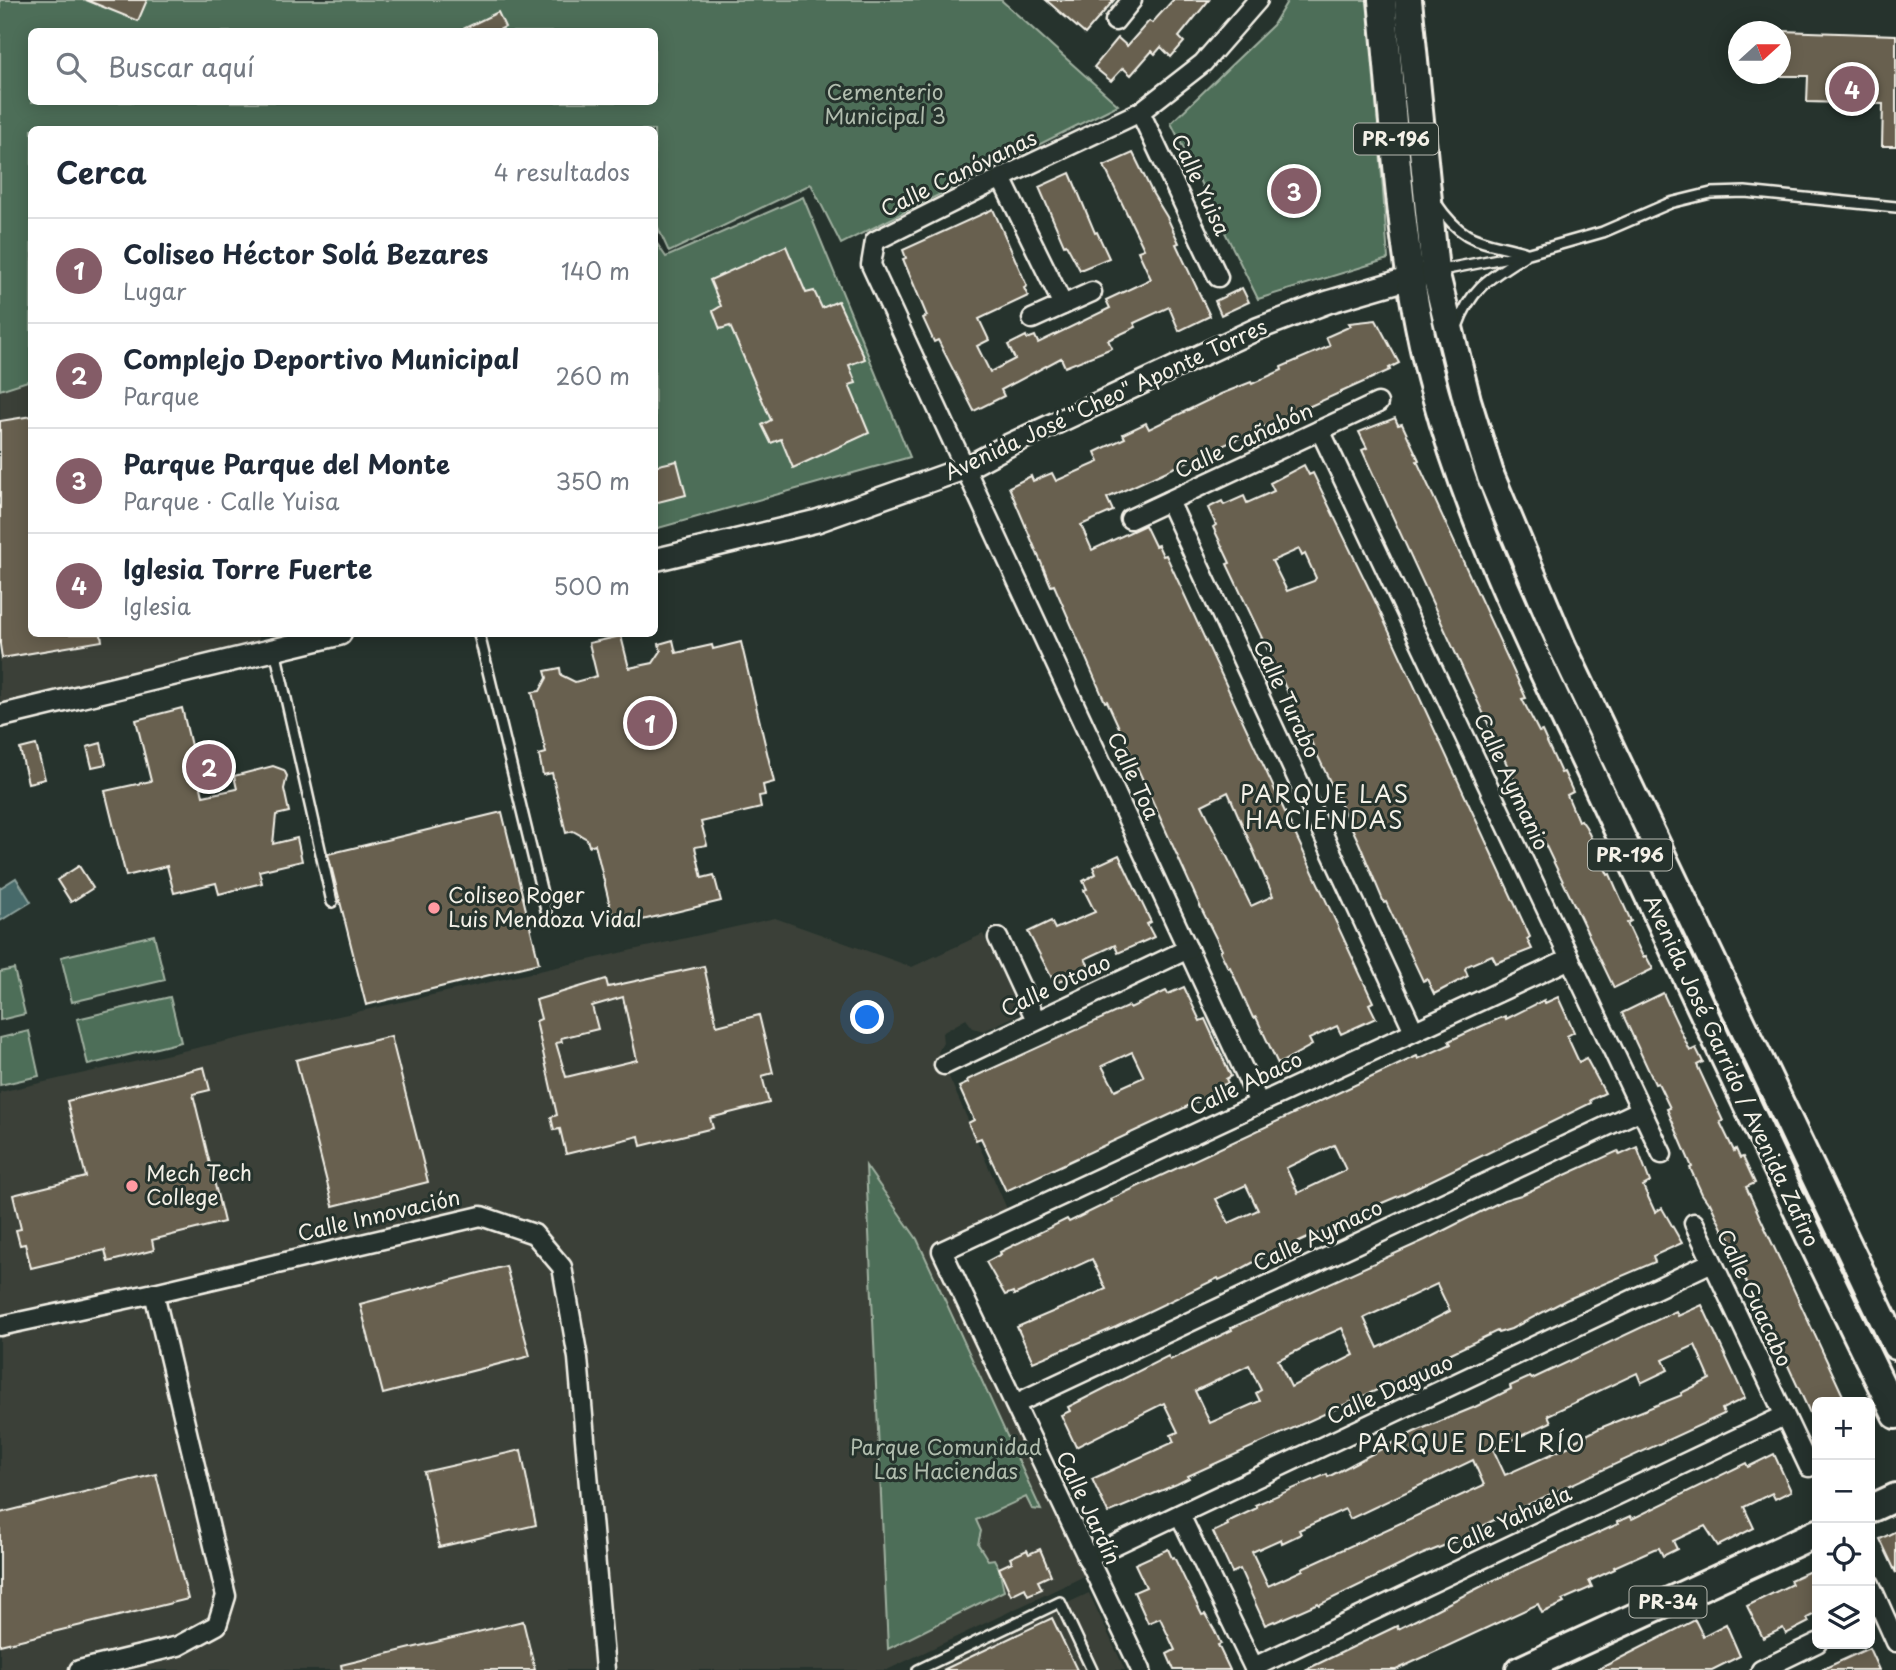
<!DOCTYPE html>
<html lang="es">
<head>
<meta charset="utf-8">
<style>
	:root { --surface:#fff; --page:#f2f2f3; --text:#1f2937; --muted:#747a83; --line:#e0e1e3; --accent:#845c67 }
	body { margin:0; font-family:"Playpen Sans",sans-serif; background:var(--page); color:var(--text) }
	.controls { position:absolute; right:21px; bottom:21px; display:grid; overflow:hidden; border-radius:10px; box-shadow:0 4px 18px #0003 }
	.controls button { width:63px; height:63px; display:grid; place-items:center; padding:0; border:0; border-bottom:2px solid var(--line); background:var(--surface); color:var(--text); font:35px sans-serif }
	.compass { position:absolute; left:1728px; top:21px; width:63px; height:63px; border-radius:50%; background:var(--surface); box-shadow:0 4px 18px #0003; rotate:69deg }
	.you { position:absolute; left:868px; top:1018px; width:24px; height:24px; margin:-18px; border:5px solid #fff; border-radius:50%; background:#1a73e8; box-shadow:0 0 0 10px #1a73e833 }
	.badge { display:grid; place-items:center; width:46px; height:46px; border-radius:50%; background:var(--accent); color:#fff; font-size:23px; font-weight:700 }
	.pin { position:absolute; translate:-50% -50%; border:4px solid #fff; box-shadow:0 2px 7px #0006 }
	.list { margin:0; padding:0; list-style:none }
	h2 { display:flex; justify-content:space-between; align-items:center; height:91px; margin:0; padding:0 28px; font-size:30px }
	h2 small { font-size:23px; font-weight:400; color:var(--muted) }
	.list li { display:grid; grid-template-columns:46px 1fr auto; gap:21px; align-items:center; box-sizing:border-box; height:105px; padding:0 28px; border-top:2px solid var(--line) }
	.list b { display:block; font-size:26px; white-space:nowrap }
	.list p { margin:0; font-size:23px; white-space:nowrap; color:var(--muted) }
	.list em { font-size:23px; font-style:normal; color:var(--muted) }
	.icon { flex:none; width:38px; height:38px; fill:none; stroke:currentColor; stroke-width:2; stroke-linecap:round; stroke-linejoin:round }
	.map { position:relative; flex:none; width:1896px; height:1670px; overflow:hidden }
	.search { position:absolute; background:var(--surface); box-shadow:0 4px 18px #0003; left:28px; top:28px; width:630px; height:77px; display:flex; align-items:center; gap:18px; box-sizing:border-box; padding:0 24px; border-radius:10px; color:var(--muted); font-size:26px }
	.panel { position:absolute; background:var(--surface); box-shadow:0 4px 18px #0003; left:28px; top:126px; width:630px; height:511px; border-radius:10px }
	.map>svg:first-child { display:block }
</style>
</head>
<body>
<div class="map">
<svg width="1896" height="1670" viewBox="0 0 1896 1670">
	<rect width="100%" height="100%" fill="#26332d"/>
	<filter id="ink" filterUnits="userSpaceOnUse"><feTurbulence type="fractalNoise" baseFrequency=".0143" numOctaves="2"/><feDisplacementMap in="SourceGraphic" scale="14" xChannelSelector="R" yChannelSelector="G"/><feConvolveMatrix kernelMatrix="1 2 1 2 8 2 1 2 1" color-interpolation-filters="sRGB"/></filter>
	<g filter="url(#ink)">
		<g fill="#3a4138">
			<polygon points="31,381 32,634 258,634 261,651 0,713 0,391"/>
			<polygon points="775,918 912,967 983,934 1018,1009 1017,1015 984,1031 973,1028 966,1019 942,1033 943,1043 938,1052 1011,1218 944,1249 1095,1571 887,1670 0,1670 0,1092"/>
			<polygon points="1089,1593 1125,1670 924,1670"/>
		</g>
		<g fill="#4d6e58" stroke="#a0b0a0" stroke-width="2" fill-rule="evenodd">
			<path d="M0,0H1001L1118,105L841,244L811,184L669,252L655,221L654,130H32L31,380L0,390ZM32,32H654V102H32Z"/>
			<polygon points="1288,0 1369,0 1388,259 1258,299 1171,123 1273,25"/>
			<polygon points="803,197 910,457 655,529 654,239 666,257"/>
			<polygon points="154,935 165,980 72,1002 61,957"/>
			<polygon points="14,969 25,1014 0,1020 0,972"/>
			<polygon points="170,997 181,1042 88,1065 77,1019"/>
			<polygon points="29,1031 39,1076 0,1085 0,1038"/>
			<polygon points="866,1166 917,1239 1041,1510 1032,1509 1026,1497 976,1520 981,1531 978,1544 988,1560 994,1559 999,1568 1004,1591 888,1649"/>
		</g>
		<polygon fill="#476b6a" stroke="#8ca19c" stroke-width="2" points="16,878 31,902 0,921 0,888"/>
		<g fill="#676150" stroke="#f4f1e8" stroke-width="2" fill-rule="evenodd">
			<polygon points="86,0 147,0 138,21"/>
			<polygon points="1046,0 1114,0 1085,34"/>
			<polygon points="1173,0 1209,0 1179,37 1184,42 1171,57 1161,47 1155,54 1152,51 1131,75 1123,68 1111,81 1094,67 1118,38 1127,46 1149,21 1152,23"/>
			<polygon points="498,12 505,27 495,32 457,32"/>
			<polygon points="1781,31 1896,35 1896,146 1882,146 1883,104 1807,102 1808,76 1781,76"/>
			<polygon points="1133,153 1153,194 1167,217 1179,243 1176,244 1210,316 1179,331 1169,307 1134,323 1136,327 1108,340 1112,348 1065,367 1061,358 1001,390 1004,396 974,411 938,340 934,342 923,318 927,316 903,259 906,258 903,250 993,209 1027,286 1024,288 1028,296 979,319 989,340 977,346 990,372 1015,359 1008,345 1026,336 1027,339 1035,336 1038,343 1110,308 1106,300 1151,279 1138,251 1144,249 1104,166"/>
			<polygon points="1070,173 1095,233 1097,232 1109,258 1080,270 1066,244 1064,245 1039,187"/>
			<polygon points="786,246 806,293 814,291 822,308 838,301 865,359 849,365 856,383 849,385 869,433 793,468 781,439 771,443 762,425 771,420 730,326 720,329 713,311 721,306 710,280"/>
			<polygon points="1242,288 1249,302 1221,315 1215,301"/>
			<path d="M1376,320L1399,363L1389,368L1390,370L1107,498L1113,511L1081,525L1092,550L1145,525L1155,546L1158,545L1163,556L1166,555L1373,1002L1369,1004L1376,1018L1341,1034L1337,1026L1309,1039L1312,1045L1278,1064L1256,1017L1253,1018L1230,967L1228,968L1220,951L1222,950L1201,908L1107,701L1105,702L1054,585L1051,586L1009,487L1031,476L1033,481L1052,473L1056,481L1099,462L1095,452L1125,438L1123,434L1146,423L1149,429L1221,394L1251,382L1252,384L1282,370L1281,367L1330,346L1326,337L1351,326L1349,323ZM1228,792L1273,896L1251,906L1202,805Z"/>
			<polygon points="32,416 32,634 101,634 102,641 2,658 0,645 0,421"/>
			<polygon points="1395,418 1398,425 1402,424 1419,460 1417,461 1526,698 1522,699 1539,732 1542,731 1561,773 1564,772 1573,792 1567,795 1578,821 1581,820 1586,827 1608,875 1610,874 1616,888 1631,921 1627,923 1643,957 1646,956 1653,969 1614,988 1508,767 1362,450 1367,448 1359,432"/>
			<polygon points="677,461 686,495 654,503 654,466"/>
			<path d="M1304,465L1309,475L1313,473L1375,601L1530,937L1527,939L1532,949L1496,963L1492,955L1467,966L1465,969L1468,976L1434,994L1427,979L1423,981L1386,902L1384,903L1359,843L1227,564L1230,563L1213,527L1216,525L1208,508L1222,501L1224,505L1244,496L1247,503L1274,491L1270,483ZM1299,549L1302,556L1305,554L1316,578L1314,581L1287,591L1272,561Z"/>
			<polygon points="621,636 629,668 653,663 661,651 659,644 673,640 676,653 712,645 713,649 741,642 774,782 763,785 765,795 759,796 761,808 701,822 707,845 695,847 702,878 714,875 721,901 634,922 633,915 621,917 620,912 612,914 595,844 589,846 587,839 573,831 566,833 552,773 543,775 539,755 546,753 532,692 540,691 547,678 545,671 560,668 561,675 575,682 597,676 589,643"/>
			<polygon points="182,708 203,796 237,789 234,776 273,766 284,770 287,776 284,789 289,812 276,815 273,844 297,838 302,861 259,871 262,883 219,894 216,883 174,893 167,866 126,876 105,791 151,781 136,720"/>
			<polygon points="101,743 106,764 92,767 87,747"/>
			<polygon points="36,745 45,779 28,783 20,749"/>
			<polygon points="502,812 539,963 366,1005 328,854"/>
			<polygon points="1119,855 1151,922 1147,924 1154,937 1118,953 1115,945 1085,959 1089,966 1055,984 1028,932 1051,921 1055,929 1095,912 1084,890 1087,889 1083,881 1096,874 1093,867"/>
			<polygon points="79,866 93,888 71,902 57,880"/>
			<path d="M704,966L717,1026L759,1015L773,1073L762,1076L769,1103L710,1118L713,1128L641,1146L639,1136L566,1154L560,1129L554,1130L551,1117L557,1115L536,1021L541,1019L536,1000L606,979L608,987ZM623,997L637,1060L566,1077L556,1043L562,1042L561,1038L598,1029L592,1006Z"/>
			<path d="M1184,987L1200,1021L1205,1019L1231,1076L1226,1079L1228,1083L1218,1087L1220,1090L1178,1111L1006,1191L981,1138L976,1140L968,1123L974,1120L959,1087L968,1083L967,1080L1129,1006L1130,1008L1166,991L1168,994ZM1132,1052L1144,1077L1115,1090L1102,1066Z"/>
			<polygon points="1663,993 1690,1051 1696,1048 1703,1062 1697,1065 1723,1121 1720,1122 1734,1151 1736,1149 1740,1158 1743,1157 1755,1183 1746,1187 1846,1402 1817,1402 1817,1428 1757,1299 1755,1301 1741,1270 1744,1269 1729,1236 1726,1237 1710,1203 1709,1204 1702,1194 1690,1168 1692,1167 1667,1109 1670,1108 1658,1083 1655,1084 1622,1013"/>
			<path d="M1558,997L1574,1032L1567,1036L1579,1062L1586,1058L1605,1093L1590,1100L1591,1103L1401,1195L1351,1216L1352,1218L1277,1252L1276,1250L1234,1273L1219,1280L1218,1278L1116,1327L1033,1362L1017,1327L1106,1289L1092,1259L1014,1295L1013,1292L1005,1295L986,1262L1001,1254L1000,1252L1067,1219L1069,1222L1112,1201L1111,1199L1417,1056L1418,1059L1451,1044L1449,1041L1475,1029L1505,1016L1506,1019L1544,1000L1545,1003ZM1334,1145L1346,1170L1298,1193L1286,1168ZM1246,1185L1258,1210L1229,1223L1216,1199Z"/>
			<polygon points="391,1036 428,1182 333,1206 296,1060"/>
			<polygon points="204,1067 210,1090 193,1094 224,1222 152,1240 154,1250 108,1262 105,1250 31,1268 25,1244 20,1245 16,1230 21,1229 13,1195 86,1177 67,1101"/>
			<path d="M1637,1147L1650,1182L1643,1186L1655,1212L1662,1208L1682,1243L1653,1256L1655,1262L1566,1300L1511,1329L1498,1333L1497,1331L1449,1354L1450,1356L1423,1369L1188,1476L1189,1478L1177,1484L1108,1513L1092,1479L1174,1442L1171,1435L1178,1432L1164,1403L1076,1447L1061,1415L1070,1411L1068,1407L1168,1356L1170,1360L1205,1343L1232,1330L1231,1328L1425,1240L1504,1200L1521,1195L1618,1151L1620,1155ZM1437,1284L1450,1311L1378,1348L1364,1318ZM1342,1328L1354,1355L1291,1387L1278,1360L1307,1346L1306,1344ZM1249,1365L1261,1390L1256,1393L1260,1401L1210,1423L1195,1391Z"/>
			<polygon points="506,1266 530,1356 383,1394 360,1304"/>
			<path d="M1702,1305L1745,1398L1722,1409L1724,1414L1490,1522L1463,1538L1421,1555L1319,1605L1318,1603L1275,1622L1274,1621L1265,1625L1240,1569L1232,1573L1213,1532L1228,1525L1227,1522L1257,1508L1255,1505L1327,1474L1328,1477L1414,1432L1475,1407L1511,1389L1510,1386L1530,1377L1532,1379L1676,1311L1678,1316ZM1695,1345L1710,1379L1681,1393L1682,1395L1600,1428L1571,1443L1572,1445L1505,1475L1493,1449L1551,1422L1548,1415L1637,1373L1641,1383L1668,1370L1663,1360ZM1473,1460L1484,1485L1302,1568L1303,1570L1268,1586L1252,1552L1281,1539L1282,1543L1301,1534L1299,1530L1345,1509L1350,1519Z"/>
			<polygon points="521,1450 536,1525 439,1547 424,1472"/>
			<polygon points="1774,1454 1791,1491 1775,1499 1772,1493 1744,1507 1754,1528 1718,1546 1705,1526 1673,1541 1677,1549 1663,1556 1659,1548 1654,1549 1614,1567 1615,1569 1589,1581 1592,1587 1562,1600 1564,1603 1542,1613 1538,1604 1396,1670 1305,1670 1397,1626 1398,1629 1492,1581 1618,1524 1617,1522 1630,1516 1632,1519 1746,1463 1748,1467"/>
			<polygon points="156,1474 188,1599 0,1645 0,1513"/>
			<polygon points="1896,1531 1896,1573 1880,1539"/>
			<polygon points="1040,1549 1051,1575 1038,1581 1042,1589 1028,1595 1025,1588 1011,1595 999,1568 1012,1562 1010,1558 1027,1550 1029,1554"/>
			<polygon points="1168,1549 1172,1558 1174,1557 1202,1615 1205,1614 1215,1631 1221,1644 1218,1645 1230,1670 1174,1670 1167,1654 1175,1650 1160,1618 1148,1623 1134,1592 1146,1587 1135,1564"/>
			<polygon points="1817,1568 1817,1613 1807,1618 1809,1622 1786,1634 1783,1628 1763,1638 1747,1606 1792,1584 1790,1580"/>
			<polygon points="1052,1618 1077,1670 943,1670"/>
			<polygon points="1695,1620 1703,1636 1726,1624 1740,1656 1712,1670 1597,1670"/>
			<polygon points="523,1621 535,1670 342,1670 341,1665"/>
			<polygon points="1869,1648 1879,1670 1821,1670"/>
		</g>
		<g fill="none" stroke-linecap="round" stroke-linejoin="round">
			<defs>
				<g id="service">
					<path d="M1436,203C1464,244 1480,240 1524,252"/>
					<polyline points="1437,271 1529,253 1603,232 1670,203 1711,193 1745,192 1896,207"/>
					<path d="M1457,327C1471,287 1491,277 1524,256"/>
					<polyline points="479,634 547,914"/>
					<polyline points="275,650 332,902"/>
					<polyline points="918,1670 1060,1602 1092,1670"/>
				</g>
				<g id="minor">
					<polyline points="1258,0 1203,63 1140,112 1001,178 875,241 871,265 1259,1103"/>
					<polyline points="1115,21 1132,0"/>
					<polyline points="1140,112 1218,277"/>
					<polyline points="1001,178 1063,305"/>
					<polyline points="1032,319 1092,292"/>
					<polyline points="1320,430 1662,1154"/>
					<polyline points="1169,501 1414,1031"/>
					<polyline points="1130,519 1378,403"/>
					<polyline points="998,938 1036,1020"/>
					<polyline points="944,1065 1188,949"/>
					<polyline points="1694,1223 1809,1467"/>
					<polyline points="0,1326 154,1293 481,1216 534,1234 562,1267 578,1358 605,1670"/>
					<polyline points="1015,1404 1641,1110"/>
					<polyline points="1180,1515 1255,1670"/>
					<polyline points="1087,1558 1712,1262"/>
					<polyline points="1870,1584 1896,1642"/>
					<polyline points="1254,1667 1784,1416"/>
					<polyline points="79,1670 178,1646 217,1625 226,1596 154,1293"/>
					<polyline points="1141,1670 942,1251 1570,959"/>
					<polyline points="1761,1670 1817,1643"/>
				</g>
				<g id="tertiary">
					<polyline points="654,560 817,521 966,468 1009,445 1257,329 1328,302 1424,274"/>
					<polyline points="0,716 340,634"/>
				</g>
				<g id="primary">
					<path d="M1382,0C1395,129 1400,268 1435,393C1476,543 1549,682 1614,822C1707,1021 1800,1219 1896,1415"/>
					<polyline points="1408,0 1435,271 1467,400 1491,477 1562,646 1896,1346"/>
					<polyline points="1870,1509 1896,1497"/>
					<polyline points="1520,1670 1817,1533"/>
				</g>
			</defs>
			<use href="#service" stroke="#f4f1e8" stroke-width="14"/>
			<use href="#minor" stroke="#f4f1e8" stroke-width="23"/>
			<use href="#tertiary" stroke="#f4f1e8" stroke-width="26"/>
			<use href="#primary" stroke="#f4f1e8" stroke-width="32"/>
			<use href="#service" stroke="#26332d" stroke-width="9"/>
			<use href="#minor" stroke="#26332d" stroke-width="18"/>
			<use href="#tertiary" stroke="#26332d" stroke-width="21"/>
			<use href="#primary" stroke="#26332d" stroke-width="26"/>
		</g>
	</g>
	<g fill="#ff9aa2" stroke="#26332d" stroke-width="2.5">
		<circle cx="434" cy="908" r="7"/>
		<circle cx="132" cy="1186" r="7"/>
	</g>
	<g text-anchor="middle" stroke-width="6" stroke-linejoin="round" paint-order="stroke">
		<g fill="#26332d" stroke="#b6b8b0" stroke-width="2">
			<rect x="1354" y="123.5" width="84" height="31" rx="5"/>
			<rect x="1588" y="839.5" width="84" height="31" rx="5"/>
			<rect x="1629.5" y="1586.5" width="77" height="31" rx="5"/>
		</g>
		<g font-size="19" font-weight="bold" fill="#f4f1e8">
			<text x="1396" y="146">PR-196</text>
			<text x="1630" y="862">PR-196</text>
			<text x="1668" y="1609">PR-34</text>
		</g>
		<g font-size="21" fill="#b1bdae" stroke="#26332d">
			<text x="885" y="100">Cementerio<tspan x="885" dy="24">Municipal 3</tspan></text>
			<text x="946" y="1455">Parque Comunidad<tspan x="946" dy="24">Las Haciendas</tspan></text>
		</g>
		<g font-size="21" fill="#f4f1e8" stroke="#26332d">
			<text transform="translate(959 174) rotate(-26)" y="7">Calle Canóvanas</text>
			<text transform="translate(1200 185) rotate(65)" y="7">Calle Yuisa</text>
			<text transform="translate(1106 400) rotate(-25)" y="7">Avenida José "Cheo" Aponte Torres</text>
			<text transform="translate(1244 441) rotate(-25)" y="7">Calle Cañabón</text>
			<text transform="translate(1286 699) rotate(65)" y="7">Calle Turabo</text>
			<text transform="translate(1133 776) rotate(65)" y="7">Calle Toa</text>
			<text transform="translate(1511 782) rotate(65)" y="7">Calle Aymanio</text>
			<text transform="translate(1056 986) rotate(-25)" y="7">Calle Otoao</text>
			<text transform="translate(1731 1071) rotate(65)" y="7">Avenida José Garrido / Avenida Zafiro</text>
			<text transform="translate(1246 1084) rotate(-25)" y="7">Calle Abaco</text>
			<text transform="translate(379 1216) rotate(-13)" y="7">Calle Innovación</text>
			<text transform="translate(1318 1236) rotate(-25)" y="7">Calle Aymaco</text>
			<text transform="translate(1754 1298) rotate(65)" y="7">Calle Guacabo</text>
			<text transform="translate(1390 1390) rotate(-25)" y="7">Calle Daguao</text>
			<text transform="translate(1088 1508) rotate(65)" y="7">Calle Jardín</text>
			<text transform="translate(1509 1521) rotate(-25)" y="7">Calle Yahuela</text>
		</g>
		<g font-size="21" fill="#f4f1e8" stroke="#26332d" text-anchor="start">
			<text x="448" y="903">Coliseo Roger<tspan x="448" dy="24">Luis Mendoza Vidal</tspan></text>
			<text x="146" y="1181">Mech Tech<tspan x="146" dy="24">College</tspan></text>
		</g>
		<g font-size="23" letter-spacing="2" fill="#f4f1e8" stroke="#26332d">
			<text x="1325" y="803">PARQUE LAS<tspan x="1325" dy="26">HACIENDAS</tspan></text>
			<text x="1472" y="1452">PARQUE DEL RÍO</text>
		</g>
	</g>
</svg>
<div class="controls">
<button>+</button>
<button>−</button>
<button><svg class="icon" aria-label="locate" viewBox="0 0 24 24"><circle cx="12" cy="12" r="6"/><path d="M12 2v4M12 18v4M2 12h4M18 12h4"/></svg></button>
<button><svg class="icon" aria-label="layers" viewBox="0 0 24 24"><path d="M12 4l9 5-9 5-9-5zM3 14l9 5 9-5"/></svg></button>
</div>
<svg class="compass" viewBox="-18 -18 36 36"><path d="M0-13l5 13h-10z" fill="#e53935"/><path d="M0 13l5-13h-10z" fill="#747a83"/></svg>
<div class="you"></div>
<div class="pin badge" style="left:650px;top:723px">1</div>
<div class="pin badge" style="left:209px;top:767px">2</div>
<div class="pin badge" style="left:1294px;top:191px">3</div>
<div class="pin badge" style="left:1852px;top:89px">4</div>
<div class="search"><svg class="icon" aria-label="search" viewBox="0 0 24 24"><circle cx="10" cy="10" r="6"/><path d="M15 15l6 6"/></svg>Buscar aquí</div>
<section class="panel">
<h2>Cerca<small>4 resultados</small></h2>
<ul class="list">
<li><span class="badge">1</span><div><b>Coliseo Héctor Solá Bezares</b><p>Lugar</p></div><em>140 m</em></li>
<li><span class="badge">2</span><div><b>Complejo Deportivo Municipal</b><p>Parque</p></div><em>260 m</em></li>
<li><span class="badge">3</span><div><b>Parque Parque del Monte</b><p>Parque · Calle Yuisa</p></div><em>350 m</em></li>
<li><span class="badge">4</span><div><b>Iglesia Torre Fuerte</b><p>Iglesia</p></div><em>500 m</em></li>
</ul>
</section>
</div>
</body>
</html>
